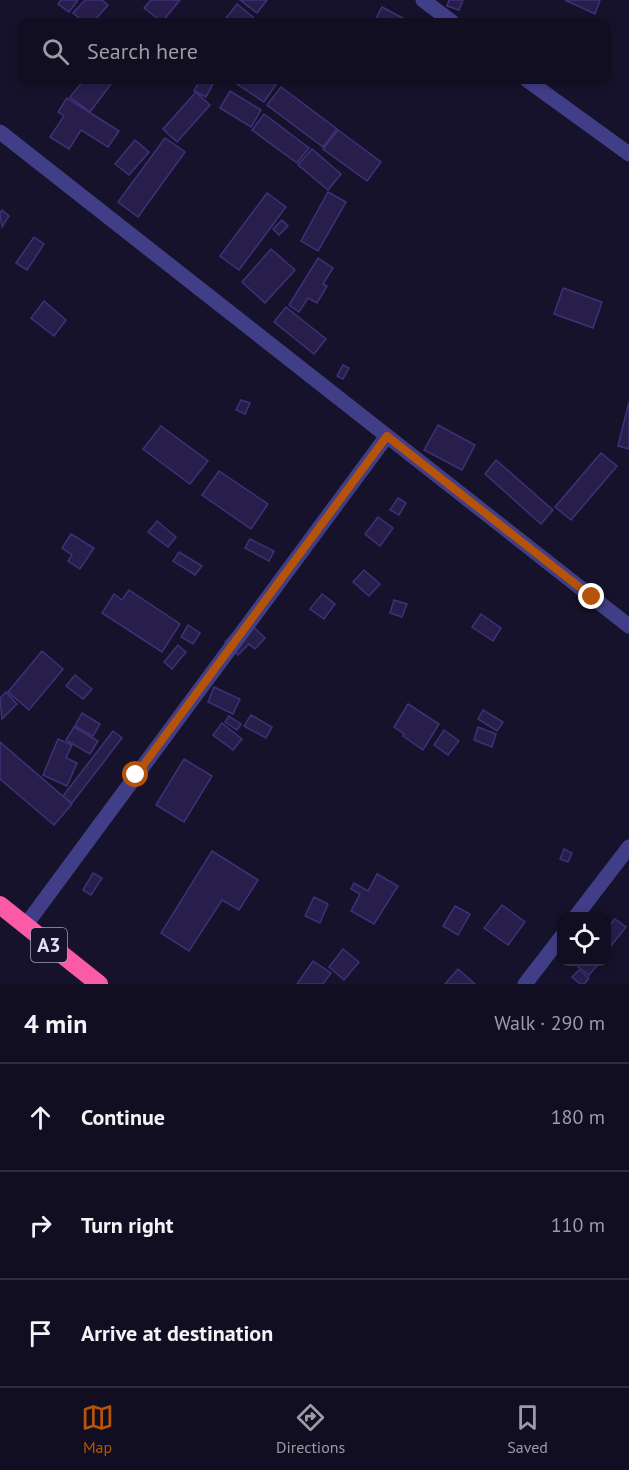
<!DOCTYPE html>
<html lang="en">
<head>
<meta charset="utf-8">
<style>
	:root { --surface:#100e20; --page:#191729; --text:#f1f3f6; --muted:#9c9ca5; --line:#302e3e; --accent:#b45309 }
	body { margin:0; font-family:"PT Sans",sans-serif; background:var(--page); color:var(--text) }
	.controls { position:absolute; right:18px; bottom:18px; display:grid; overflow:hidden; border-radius:12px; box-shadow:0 3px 9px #0003 }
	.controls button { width:54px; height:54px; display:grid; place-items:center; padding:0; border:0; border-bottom:2px solid var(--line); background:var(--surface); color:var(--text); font:30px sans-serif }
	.stop { position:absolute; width:18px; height:18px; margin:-14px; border:4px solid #b45309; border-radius:50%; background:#fff }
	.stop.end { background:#b45309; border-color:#fff; box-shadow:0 2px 6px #0008 }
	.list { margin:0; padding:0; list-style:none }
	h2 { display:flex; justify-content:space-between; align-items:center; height:78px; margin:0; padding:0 24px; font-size:26px }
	h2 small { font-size:20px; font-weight:400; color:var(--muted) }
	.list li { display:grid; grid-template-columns:39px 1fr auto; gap:18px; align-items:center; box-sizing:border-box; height:108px; padding:0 24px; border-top:2px solid var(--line) }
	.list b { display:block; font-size:22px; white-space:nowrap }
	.list em { font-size:20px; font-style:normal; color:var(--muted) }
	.icon { flex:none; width:33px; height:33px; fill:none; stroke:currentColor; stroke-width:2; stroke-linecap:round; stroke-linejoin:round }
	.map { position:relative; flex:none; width:629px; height:984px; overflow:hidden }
	.search { position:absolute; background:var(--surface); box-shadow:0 3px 9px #0003; left:18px; right:18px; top:18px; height:66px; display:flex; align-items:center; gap:15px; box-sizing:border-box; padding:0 21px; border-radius:12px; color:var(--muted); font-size:22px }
	.sheet { height:402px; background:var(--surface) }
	nav { display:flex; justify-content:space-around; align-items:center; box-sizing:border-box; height:84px; border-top:2px solid var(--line); background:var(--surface); font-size:16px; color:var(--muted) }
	nav a { display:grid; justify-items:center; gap:3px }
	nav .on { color:var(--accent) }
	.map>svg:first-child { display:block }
</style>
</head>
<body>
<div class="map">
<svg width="629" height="984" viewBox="0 0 629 984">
	<rect width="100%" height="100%" fill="#16122b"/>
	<g fill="#271e4b" stroke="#3f3177" stroke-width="1.5">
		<polygon points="61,0 78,0 69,12 58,4"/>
		<polygon points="85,0 102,0 108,5 93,22 84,22 73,13"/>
		<polygon points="151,0 180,0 162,22 144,8"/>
		<polygon points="240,0 267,0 257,13"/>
		<polygon points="449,0 463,0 459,10 447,6"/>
		<polygon points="565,0 600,0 595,14"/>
		<polygon points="237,4 253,17 249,22 223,22"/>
		<polygon points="382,7 410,22 374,22"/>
		<polygon points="84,80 114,80 90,112 70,97"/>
		<polygon points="200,80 215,80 206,97 194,91"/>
		<polygon points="231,80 279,80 264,102"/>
		<polygon points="281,87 337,129 323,147 267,105"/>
		<polygon points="230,91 261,110 251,127 220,108"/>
		<polygon points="196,92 210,105 177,142 163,129"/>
		<polygon points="67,98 119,131 108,147 81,130 69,149 50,137 64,116 58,112"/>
		<polygon points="264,114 309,148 297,163 252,130"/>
		<polygon points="338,130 381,162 367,181 323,149"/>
		<polygon points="165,138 185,152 138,217 118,202"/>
		<polygon points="135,140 149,152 129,175 115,164"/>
		<polygon points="312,149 341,174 328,190 298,165"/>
		<polygon points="328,192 346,202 318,251 301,241"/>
		<polygon points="267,193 286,207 239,270 220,256"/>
		<polygon points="2,210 9,216 2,227 0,213"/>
		<polygon points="282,220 288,226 279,235 273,229"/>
		<polygon points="34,237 44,244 27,270 16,263"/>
		<polygon points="271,249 295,270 265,303 242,282"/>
		<polygon points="318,258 333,268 323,284 327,286 317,303 308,298 299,312 289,305"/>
		<polygon points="563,288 602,302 593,328 554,314"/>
		<polygon points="44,301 66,320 54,336 31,318"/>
		<polygon points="286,307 326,339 314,354 274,322"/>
		<polygon points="343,365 349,368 343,379 337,376"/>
		<polygon points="241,400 250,403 245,414 236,410"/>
		<polygon points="629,402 629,449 618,446"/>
		<polygon points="438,425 475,445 462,470 424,450"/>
		<polygon points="161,426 208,461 190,484 143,449"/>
		<polygon points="601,453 617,466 571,520 555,507"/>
		<polygon points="496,460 553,510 541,524 485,474"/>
		<polygon points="219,471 268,504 251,529 202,495"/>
		<polygon points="398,498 406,503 399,515 390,510"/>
		<polygon points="378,517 393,528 380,546 365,534"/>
		<polygon points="157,521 176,537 168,547 148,532"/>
		<polygon points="71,534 94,548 80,569 68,561 72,555 62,548"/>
		<polygon points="250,539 274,551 269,561 245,548"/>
		<polygon points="179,552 202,566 195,575 173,561"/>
		<polygon points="364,570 380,584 369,596 353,582"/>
		<polygon points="129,590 180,624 162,652 102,613 114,594 122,600"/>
		<polygon points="322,594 335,604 324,619 310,609"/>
		<polygon points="394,600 407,604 402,617 390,613"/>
		<polygon points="481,614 501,628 493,641 472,627"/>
		<polygon points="246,620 265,638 255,649 249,644 238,655 225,642"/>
		<polygon points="188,625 200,633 193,644 181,637"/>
		<polygon points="178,645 186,652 172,669 164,662"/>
		<polygon points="42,651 63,669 29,710 8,692"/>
		<polygon points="75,675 92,689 83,699 66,686"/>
		<polygon points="214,687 240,699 233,714 208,702"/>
		<polygon points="6,692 17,704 2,719 0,698"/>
		<polygon points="408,704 439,724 423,750 403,736 404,734 394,727"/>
		<polygon points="483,710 503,722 497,731 478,719"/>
		<polygon points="82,713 100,724 93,736 75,726"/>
		<polygon points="251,715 272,727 266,738 244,726"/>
		<polygon points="229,716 241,724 237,730 225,722"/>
		<polygon points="222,723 242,739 233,750 213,735"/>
		<polygon points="74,727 98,741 90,754 66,740"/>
		<polygon points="478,727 496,734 492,747 474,740"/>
		<polygon points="444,730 459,741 448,755 434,745"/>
		<polygon points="113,731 122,738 72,803 63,796"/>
		<polygon points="58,739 72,745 66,758 77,763 67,786 43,775"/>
		<polygon points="0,742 72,804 54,825 0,779"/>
		<polygon points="184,759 212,776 184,822 156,805"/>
		<polygon points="564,849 572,853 568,862 560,859"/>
		<polygon points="212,851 258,880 239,910 222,900 189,951 161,933"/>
		<polygon points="93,873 102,878 91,895 83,890"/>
		<polygon points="377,874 398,886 374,924 351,911 360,894 351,889 354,883 368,891"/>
		<polygon points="314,897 328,904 320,923 305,916"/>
		<polygon points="502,905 525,922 508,945 484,928"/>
		<polygon points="455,906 470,914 458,935 443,926"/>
		<polygon points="615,919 626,927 606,952 606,929"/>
		<polygon points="343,949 359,962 344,980 329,967"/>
		<polygon points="313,961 331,973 323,984 297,984"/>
		<polygon points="582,962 600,962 589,975 578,967"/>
		<polygon points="458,969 475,984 445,984"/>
		<polygon points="579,970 589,978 584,984 580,984 572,977"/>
	</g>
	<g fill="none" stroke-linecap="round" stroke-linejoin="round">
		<g stroke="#413e88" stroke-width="15">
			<polyline points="423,0 452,22"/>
			<polyline points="527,80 629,154"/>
			<polyline points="0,132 629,626"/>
			<polyline points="576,916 629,847"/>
			<polyline points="25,926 387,436"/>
			<polyline points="525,984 562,936"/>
		</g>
		<polyline stroke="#fb5aa7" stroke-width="18" points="0,905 99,984"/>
	</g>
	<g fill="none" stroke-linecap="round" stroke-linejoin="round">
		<polyline stroke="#b45309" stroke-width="8" points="136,775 387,436 592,597"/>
	</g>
	<g text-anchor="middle" stroke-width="6" stroke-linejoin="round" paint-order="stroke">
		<rect fill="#16122b" stroke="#a39fbf" stroke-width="1.5" x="31" y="928" width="36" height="34" rx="4.5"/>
		<g font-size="20" font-weight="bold" fill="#e0dcfe">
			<text x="49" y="952">A3</text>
		</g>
	</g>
</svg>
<div class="controls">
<button><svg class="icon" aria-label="locate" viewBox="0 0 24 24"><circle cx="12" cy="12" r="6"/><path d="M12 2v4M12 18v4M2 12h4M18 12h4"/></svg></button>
</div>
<div class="stop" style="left:136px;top:775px"></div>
<div class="stop end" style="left:592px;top:597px"></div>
<div class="search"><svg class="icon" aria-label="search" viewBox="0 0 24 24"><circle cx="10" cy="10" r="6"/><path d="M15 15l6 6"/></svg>Search here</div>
</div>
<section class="sheet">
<h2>4 min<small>Walk · 290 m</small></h2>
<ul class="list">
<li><svg class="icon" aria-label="ahead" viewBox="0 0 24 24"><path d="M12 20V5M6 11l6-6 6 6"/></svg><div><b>Continue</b></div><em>180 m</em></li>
<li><svg class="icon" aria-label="right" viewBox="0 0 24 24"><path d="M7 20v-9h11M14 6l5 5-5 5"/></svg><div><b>Turn right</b></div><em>110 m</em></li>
<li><svg class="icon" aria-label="arrive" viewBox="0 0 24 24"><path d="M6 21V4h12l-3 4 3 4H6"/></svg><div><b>Arrive at destination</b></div></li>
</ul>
</section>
<nav>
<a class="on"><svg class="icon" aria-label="map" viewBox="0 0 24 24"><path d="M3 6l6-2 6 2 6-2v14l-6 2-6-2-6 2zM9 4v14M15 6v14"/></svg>Map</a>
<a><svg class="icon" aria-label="directions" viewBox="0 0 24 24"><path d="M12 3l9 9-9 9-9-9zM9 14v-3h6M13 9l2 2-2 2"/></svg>Directions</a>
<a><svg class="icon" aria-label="saved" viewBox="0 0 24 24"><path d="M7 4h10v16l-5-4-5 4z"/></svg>Saved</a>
</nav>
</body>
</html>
